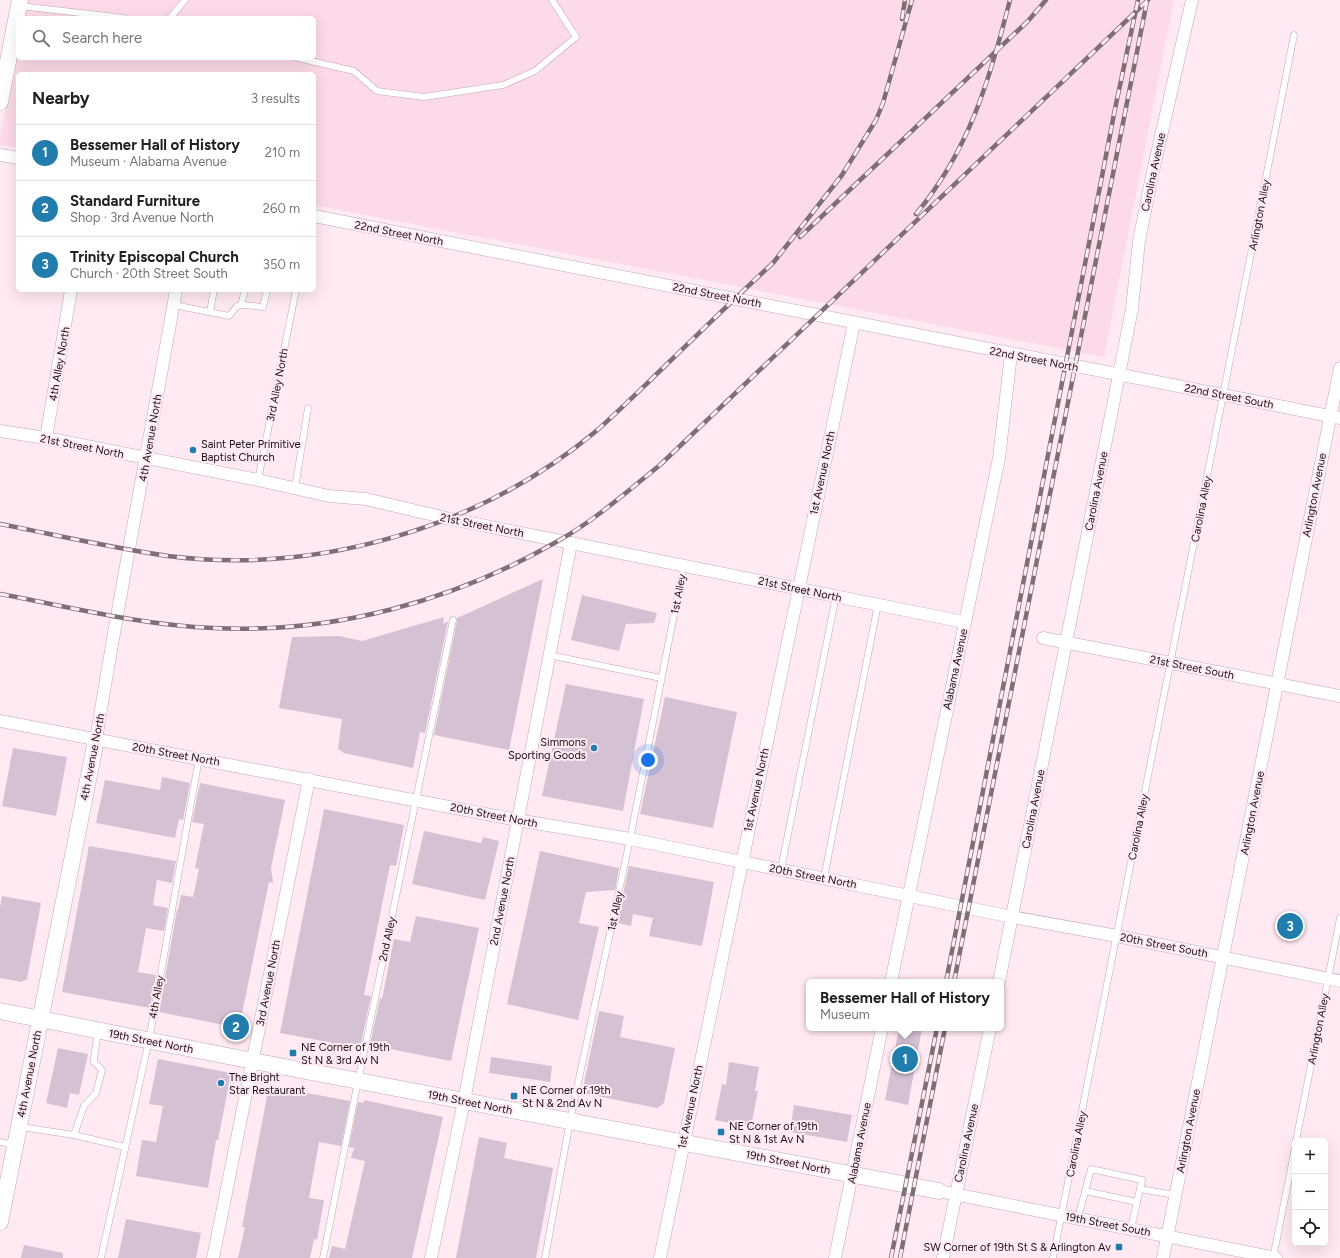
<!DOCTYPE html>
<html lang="en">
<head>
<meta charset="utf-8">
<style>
	:root { --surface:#fff; --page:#f2f2f2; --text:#202124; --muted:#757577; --line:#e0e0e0; --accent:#217dab }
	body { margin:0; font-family:Figtree,sans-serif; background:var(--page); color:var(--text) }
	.controls { position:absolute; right:12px; bottom:12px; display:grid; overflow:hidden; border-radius:6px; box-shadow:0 4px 16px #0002 }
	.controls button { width:36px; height:36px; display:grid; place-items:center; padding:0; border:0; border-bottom:1px solid var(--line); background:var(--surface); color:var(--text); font:20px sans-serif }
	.you { position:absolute; left:648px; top:760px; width:14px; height:14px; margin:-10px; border:3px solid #fff; border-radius:50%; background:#1a73e8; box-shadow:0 0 0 6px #1a73e833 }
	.badge { display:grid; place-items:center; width:26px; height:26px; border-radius:50%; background:var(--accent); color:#fff; font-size:13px; font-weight:700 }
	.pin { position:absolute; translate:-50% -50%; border:2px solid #fff; box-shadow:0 1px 4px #0006 }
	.popup { position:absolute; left:806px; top:979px; width:198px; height:52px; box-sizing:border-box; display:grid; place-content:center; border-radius:6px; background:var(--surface); filter:drop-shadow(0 1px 3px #0005); font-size:13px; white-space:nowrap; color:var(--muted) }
	.popup b { font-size:15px; color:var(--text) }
	.popup::after { content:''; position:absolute; left:50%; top:100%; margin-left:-8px; border:8px solid transparent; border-top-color:var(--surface) }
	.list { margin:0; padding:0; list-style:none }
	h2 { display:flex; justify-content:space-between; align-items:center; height:52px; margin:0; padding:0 16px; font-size:17px }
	h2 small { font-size:13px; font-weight:400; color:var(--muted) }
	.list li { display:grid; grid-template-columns:26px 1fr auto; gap:12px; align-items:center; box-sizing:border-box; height:56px; padding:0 16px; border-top:1px solid var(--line) }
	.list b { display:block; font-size:15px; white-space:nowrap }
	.list p { margin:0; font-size:13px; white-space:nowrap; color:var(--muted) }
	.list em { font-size:13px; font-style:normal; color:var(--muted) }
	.icon { flex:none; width:22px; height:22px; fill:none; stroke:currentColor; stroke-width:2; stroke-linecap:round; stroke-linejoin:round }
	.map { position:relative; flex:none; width:1340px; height:1258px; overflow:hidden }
	.search { position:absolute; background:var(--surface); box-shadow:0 4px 16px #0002; left:16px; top:16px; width:300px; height:44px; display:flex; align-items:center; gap:10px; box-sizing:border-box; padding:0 14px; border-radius:6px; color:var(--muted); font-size:15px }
	.panel { position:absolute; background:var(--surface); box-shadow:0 4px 16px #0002; left:16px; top:72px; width:300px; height:220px; border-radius:6px }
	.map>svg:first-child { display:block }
</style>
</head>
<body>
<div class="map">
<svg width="1340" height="1258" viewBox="0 0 1340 1258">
	<rect width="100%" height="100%" fill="#ffe9f3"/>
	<polygon fill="#fcdae9" points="27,0 1174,0 1104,357 314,205 314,74 18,74 18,148 0,145 0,136 18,45 18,58 314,58 314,18 23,18"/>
	<g fill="#d4c1d4">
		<polygon points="543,579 509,750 434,735 457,621 457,618"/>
		<polygon points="582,595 657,613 654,623 626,624 619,651 571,640"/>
		<polygon points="444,617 443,624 448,621 425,733 420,732 413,768 344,753 338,749 342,719 279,708 292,637 339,636 362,641"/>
		<polygon points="566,684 644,699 623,811 542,796"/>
		<polygon points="665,697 737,712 713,828 640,814"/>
		<polygon points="13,748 67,757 56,816 2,806"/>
		<polygon points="162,777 190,783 183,820 179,819 175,838 96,823 105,780 160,790"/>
		<polygon points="200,783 285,800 271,868 273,883 269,882 239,1028 159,1012 177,910 178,910 181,895 193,897 199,869 195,868 204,824 192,822"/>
		<polygon points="324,809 404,825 396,866 390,865 364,995 371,996 360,1048 280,1033"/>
		<polygon points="424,831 481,843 483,837 499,841 485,900 412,884"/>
		<polygon points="89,846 176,861 172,883 157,880 153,905 168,908 164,931 146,928 138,972 156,975 150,1008 62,992"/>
		<polygon points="540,851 619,868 615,890 586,892 579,923 599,927 578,1020 507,1004"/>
		<polygon points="629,866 714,882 702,946 649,936 653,918 633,914 631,926 617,923"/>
		<polygon points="2,896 41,903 27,979 21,982 0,978 0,907"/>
		<polygon points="416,916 479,928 451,1061 370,1045 380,998 382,999 394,939 410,942"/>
		<polygon points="599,1011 624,1016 620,1037 675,1048 664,1103 657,1108 582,1093"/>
		<polygon points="899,1028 922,1028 908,1105 885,1100"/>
		<polygon points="58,1048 88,1054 79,1095 70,1093 67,1108 46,1103"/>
		<polygon points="491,1057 552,1066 550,1082 489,1073"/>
		<polygon points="158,1059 231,1073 218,1140 216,1140 208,1188 136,1176 142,1140 156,1142 163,1106 149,1104"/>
		<polygon points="729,1062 759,1067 755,1091 758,1091 751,1127 715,1120 722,1084 726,1085"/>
		<polygon points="269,1086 350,1101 341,1146 319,1142 309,1198 324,1200 317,1240 314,1239 310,1258 238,1258 245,1227 242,1227"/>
		<polygon points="364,1100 443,1117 412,1258 329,1258 332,1246 345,1249 365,1161 351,1158 354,1148 349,1147 358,1102 364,1103"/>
		<polygon points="794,1105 852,1115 847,1142 790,1132"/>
		<polygon points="479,1137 507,1143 504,1158 553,1168 536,1258 456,1258"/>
		<polygon points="126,1219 201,1233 196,1258 118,1258"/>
		<polygon points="24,1245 63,1253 63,1258 21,1258"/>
	</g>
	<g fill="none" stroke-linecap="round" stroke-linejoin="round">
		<defs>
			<g id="service">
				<polyline points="20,6 124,18"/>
				<polyline points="170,18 185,0"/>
				<polyline points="298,58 354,71 377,91 424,97 503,85 535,71 576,37 552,0"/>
				<polyline points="174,305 229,316 237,306 243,305 263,307 267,290"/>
				<polyline points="241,305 245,290"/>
				<polyline points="210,312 214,290"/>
				<polyline points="258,480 296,290"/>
				<polyline points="295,488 308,408"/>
				<polyline points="549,655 661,678"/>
				<polyline points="781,869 836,596"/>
				<polyline points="824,878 878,604"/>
				<polyline points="21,1127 74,1135 125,1147"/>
				<polyline points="74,1135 84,1106 96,1093 102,1070 94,1062 94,1058 98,1032"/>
				<polyline points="1296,1141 1340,918"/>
				<polyline points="0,1142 14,1145"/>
				<polyline points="1140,1189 1175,1195"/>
				<polyline points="1078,1218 1091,1169 1142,1180 1137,1202 1085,1191"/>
				<polyline points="1131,1229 1137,1202"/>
				<polyline points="101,1258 149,1040 199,758"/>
				<polyline points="323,1258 358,1081 453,620"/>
				<polyline points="545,1258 570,1121 630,839 684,564"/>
				<polyline points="1053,1258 1294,35"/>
				<polyline points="1273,1258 1295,1148"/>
			</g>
			<g id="minor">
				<polyline points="0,155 18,158"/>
				<polyline points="314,216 1340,418"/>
				<polyline points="0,431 46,438 258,480 329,496 366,499 446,518 964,622"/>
				<polyline points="46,438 71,290"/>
				<polyline points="1043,638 1340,696"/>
				<polyline points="0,721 517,820 630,839 1012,917 1117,936 1340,981"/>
				<path d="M96,740C120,589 150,440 176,290"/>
				<polyline points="891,982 999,458 1011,354"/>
				<polyline points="999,982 1132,309 1139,241 1152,176 1192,0"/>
				<polyline points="939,1191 1276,1258"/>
				<polyline points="213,1258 309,779"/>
				<polyline points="431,1258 464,1101 571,543"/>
				<polyline points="660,1258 854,323"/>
				<polyline points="835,1258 882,1028"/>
				<polyline points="943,1258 990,1028"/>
				<polyline points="1163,1258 1340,368"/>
			</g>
			<g id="tertiary">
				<polyline points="0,102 20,0"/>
				<polyline points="0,1011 253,1061 939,1191"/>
				<polyline points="0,1222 96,740"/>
			</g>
		</defs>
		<use href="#service" stroke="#c0a7b2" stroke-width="7"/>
		<use href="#minor" stroke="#c0a7b2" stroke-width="13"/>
		<use href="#tertiary" stroke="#c0a7b2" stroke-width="17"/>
		<use href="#service" stroke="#fff" stroke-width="6"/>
		<use href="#minor" stroke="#fff" stroke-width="12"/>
		<use href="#tertiary" stroke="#fff" stroke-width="16"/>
		<defs>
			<g id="rail">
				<polyline points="902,19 905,0"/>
				<path d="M916,214C970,149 989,80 1010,0"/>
				<polyline points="800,237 1028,21 1046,0"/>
				<path d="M0,524C56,535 112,548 168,556C316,575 480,528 595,432C619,411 642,388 665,366C701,331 736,297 773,263L842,175L876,120L883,103L912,0"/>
				<path d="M0,594C70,607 141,625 213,628C334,634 454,601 558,541C595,520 628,491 660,465L1148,0"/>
				<polyline points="946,982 1115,109 1138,0"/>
				<polyline points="954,982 1147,1"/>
				<polyline points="891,1258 937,1028"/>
				<polyline points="900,1258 945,1028"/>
			</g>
		</defs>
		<use href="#rail" stroke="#7d6f75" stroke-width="4.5"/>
		<use href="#rail" stroke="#ffe9f3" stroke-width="3" stroke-dasharray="9" stroke-linecap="butt"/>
	</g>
	<g fill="#217dab" stroke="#ffe9f3" stroke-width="1.5">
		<circle cx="193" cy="450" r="4"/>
		<circle cx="594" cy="748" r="4"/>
		<rect x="289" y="1049" width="8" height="8" rx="2"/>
		<circle cx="221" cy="1083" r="4"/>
		<rect x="510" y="1092" width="8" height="8" rx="2"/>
		<rect x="717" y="1128" width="8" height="8" rx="2"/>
		<rect x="1115" y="1243" width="8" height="8" rx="2"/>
	</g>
	<g text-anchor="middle" stroke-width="4" stroke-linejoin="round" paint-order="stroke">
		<g font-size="11" fill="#170e12" stroke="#ffe9f3">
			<text transform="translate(1153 172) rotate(-78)" y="4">Carolina Avenue</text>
			<text transform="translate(1259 215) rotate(-79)" y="4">Arlington Alley</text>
			<text transform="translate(399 233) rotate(11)" y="4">22nd Street North</text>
			<text transform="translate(717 295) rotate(11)" y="4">22nd Street North</text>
			<text transform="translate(1034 359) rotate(11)" y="4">22nd Street North</text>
			<text transform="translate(59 364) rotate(-80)" y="4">4th Alley North</text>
			<text transform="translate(277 385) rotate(-79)" y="4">3rd Alley North</text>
			<text transform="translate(1229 396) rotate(11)" y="4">22nd Street South</text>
			<text transform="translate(150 438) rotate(-80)" y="4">4th Avenue North</text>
			<text transform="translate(82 446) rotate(11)" y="4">21st Street North</text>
			<text transform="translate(822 473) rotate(-78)" y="4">1st Avenue North</text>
			<text transform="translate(1096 491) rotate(-79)" y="4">Carolina Avenue</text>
			<text transform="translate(1314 495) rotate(-79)" y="4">Arlington Avenue</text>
			<text transform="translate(1201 509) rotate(-79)" y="4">Carolina Alley</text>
			<text transform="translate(482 525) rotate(11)" y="4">21st Street North</text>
			<text transform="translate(800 589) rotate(12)" y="4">21st Street North</text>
			<text transform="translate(678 594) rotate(-79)" y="4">1st Alley</text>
			<text transform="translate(1192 667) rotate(11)" y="4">21st Street South</text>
			<text transform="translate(955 669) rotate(-78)" y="4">Alabama Avenue</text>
			<text transform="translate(176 754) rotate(10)" y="4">20th Street North</text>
			<text transform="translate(92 757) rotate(-79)" y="4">4th Avenue North</text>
			<text transform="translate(756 790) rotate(-78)" y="4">1st Avenue North</text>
			<text transform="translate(1033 809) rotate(-79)" y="4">Carolina Avenue</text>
			<text transform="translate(1252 813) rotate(-79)" y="4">Arlington Avenue</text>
			<text transform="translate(494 815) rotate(11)" y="4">20th Street North</text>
			<text transform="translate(1138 827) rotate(-79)" y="4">Carolina Alley</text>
			<text transform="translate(813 876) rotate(11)" y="4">20th Street North</text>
			<text transform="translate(502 901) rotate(-79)" y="4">2nd Avenue North</text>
			<text transform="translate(615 911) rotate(-78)" y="4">1st Alley</text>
			<text transform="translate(387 939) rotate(-78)" y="4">2nd Alley</text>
			<text transform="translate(1164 945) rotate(11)" y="4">20th Street South</text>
			<text transform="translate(268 983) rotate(-79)" y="4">3rd Avenue North</text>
			<text transform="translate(156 997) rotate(-80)" y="4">4th Alley</text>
			<text transform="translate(1318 1029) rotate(-79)" y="4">Arlington Alley</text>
			<text transform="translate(151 1041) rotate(11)" y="4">19th Street North</text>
			<text transform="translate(29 1074) rotate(-79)" y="4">4th Avenue North</text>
			<text transform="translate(470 1102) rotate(11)" y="4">19th Street North</text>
			<text transform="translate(690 1107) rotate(-78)" y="4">1st Avenue North</text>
			<text transform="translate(1188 1131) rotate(-79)" y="4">Arlington Avenue</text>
			<text transform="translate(859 1143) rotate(-79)" y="4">Alabama Avenue</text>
			<text transform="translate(966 1143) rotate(-78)" y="4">Carolina Avenue</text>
			<text transform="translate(1076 1144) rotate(-79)" y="4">Carolina Alley</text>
			<text transform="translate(788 1162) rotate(11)" y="4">19th Street North</text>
			<text transform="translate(1108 1224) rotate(11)" y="4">19th Street South</text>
		</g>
		<g font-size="11" fill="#170e12" stroke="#ffe9f3" text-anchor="start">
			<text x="201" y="448">Saint Peter Primitive<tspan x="201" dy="13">Baptist Church</tspan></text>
			<text x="586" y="746" text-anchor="end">Simmons<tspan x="586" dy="13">Sporting Goods</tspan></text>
			<text x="301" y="1051">NE Corner of 19th<tspan x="301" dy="13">St N &amp; 3rd Av N</tspan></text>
			<text x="229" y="1081">The Bright<tspan x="229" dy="13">Star Restaurant</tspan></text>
			<text x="522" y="1094">NE Corner of 19th<tspan x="522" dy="13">St N &amp; 2nd Av N</tspan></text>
			<text x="729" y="1130">NE Corner of 19th<tspan x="729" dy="13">St N &amp; 1st Av N</tspan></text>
			<text x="1111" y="1251" text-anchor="end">SW Corner of 19th St S &amp; Arlington Av</text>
		</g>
	</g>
</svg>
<div class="controls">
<button>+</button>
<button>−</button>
<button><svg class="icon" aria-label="locate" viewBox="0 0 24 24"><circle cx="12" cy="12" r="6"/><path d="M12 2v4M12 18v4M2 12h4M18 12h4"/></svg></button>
</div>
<div class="you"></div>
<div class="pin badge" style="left:905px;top:1059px">1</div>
<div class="popup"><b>Bessemer Hall of History</b>Museum</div>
<div class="pin badge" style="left:236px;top:1027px">2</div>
<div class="pin badge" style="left:1290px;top:926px">3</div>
<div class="search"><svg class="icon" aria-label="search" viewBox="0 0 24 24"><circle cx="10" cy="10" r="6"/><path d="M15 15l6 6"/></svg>Search here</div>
<section class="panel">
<h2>Nearby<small>3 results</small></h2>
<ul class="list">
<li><span class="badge">1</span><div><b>Bessemer Hall of History</b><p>Museum · Alabama Avenue</p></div><em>210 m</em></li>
<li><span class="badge">2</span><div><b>Standard Furniture</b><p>Shop · 3rd Avenue North</p></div><em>260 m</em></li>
<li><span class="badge">3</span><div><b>Trinity Episcopal Church</b><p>Church · 20th Street South</p></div><em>350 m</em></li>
</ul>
</section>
</div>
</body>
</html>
